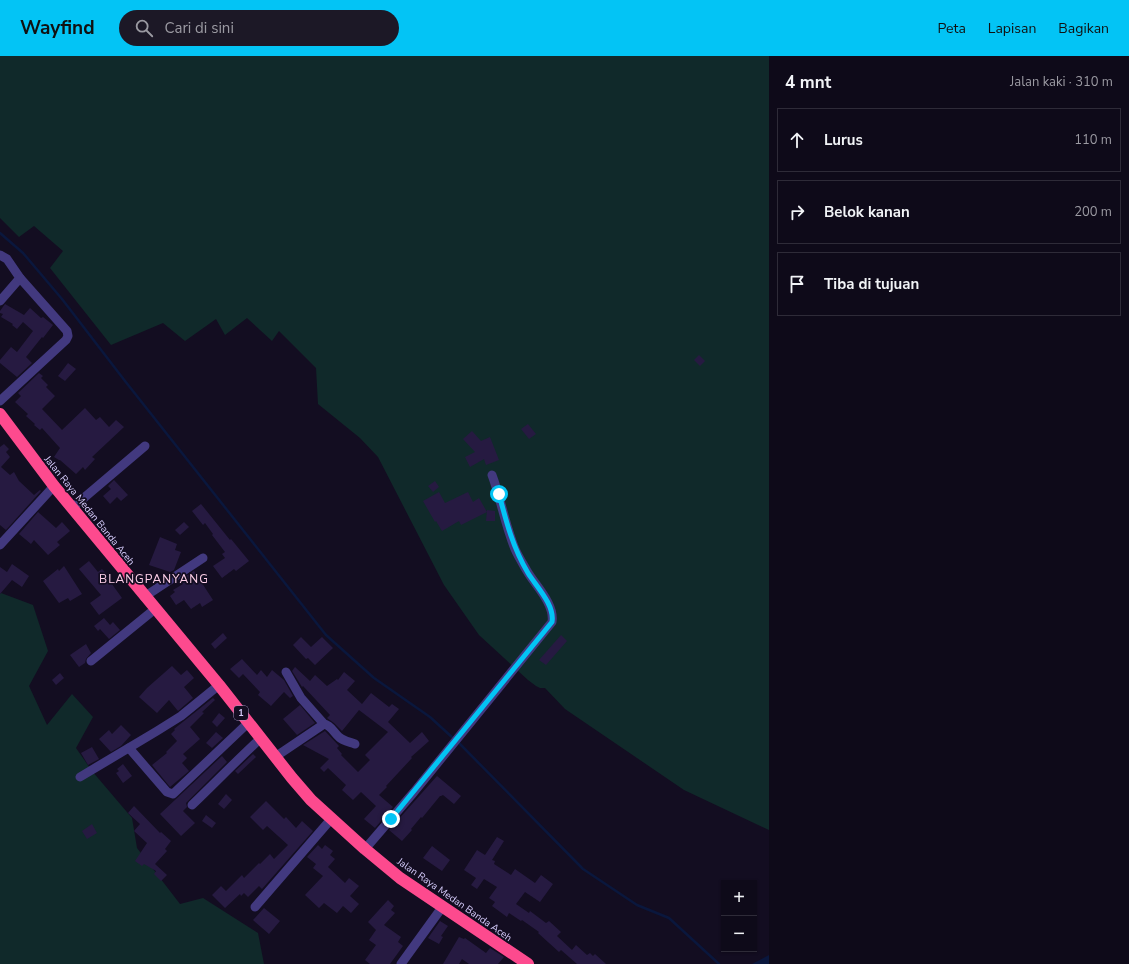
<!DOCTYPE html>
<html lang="id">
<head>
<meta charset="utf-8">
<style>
	:root { --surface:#0e0a19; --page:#1c1826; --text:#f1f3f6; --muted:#9b9aa2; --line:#2e2b38; --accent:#03c4f5 }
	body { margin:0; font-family:"Nunito Sans",sans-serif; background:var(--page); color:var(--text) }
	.controls { position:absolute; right:12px; bottom:12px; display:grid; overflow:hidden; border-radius:0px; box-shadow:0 1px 3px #0004 }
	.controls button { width:36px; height:36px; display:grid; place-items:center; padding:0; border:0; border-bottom:1px solid var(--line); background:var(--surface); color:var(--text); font:20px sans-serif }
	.stop { position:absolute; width:12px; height:12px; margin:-9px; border:3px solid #03c4f5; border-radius:50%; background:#fff }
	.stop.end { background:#03c4f5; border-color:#fff; box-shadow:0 1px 4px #0008 }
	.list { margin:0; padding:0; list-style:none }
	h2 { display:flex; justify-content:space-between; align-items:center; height:52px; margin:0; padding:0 16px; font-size:17px }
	h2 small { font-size:13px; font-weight:400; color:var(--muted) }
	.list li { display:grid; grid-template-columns:26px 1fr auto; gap:12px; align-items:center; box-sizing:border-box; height:64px; margin:0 8px 8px; padding:0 8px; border:1px solid var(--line); border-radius:0px }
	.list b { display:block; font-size:15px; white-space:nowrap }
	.list em { font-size:13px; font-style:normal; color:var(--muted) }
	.icon { flex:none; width:22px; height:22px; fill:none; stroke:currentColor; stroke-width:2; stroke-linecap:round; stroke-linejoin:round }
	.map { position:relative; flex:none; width:769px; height:908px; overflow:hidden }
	header { display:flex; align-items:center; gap:24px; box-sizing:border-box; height:56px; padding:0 20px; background:var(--accent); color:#111 }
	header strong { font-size:19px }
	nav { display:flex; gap:22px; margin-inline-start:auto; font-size:14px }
	.search { width:280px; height:36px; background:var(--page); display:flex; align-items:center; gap:10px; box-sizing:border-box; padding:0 14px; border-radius:22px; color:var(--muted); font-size:15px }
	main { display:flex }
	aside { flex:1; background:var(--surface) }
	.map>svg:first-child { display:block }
</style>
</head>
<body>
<header>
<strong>Wayfind</strong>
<div class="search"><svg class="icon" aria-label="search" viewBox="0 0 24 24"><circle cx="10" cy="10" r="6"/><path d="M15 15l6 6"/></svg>Cari di sini</div>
<nav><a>Peta</a><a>Lapisan</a><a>Bagikan</a></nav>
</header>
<main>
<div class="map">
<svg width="769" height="908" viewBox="0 0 769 908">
	<rect width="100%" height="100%" fill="#130d21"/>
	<g fill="#10292a">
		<polygon points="0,0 769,0 769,774 684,734 565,653 545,632 540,632 536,630 528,624 479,579 444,529 378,401 360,382 318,348 316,312 279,275 272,285 247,262 225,279 216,263 185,285 163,267 111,289 50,212 63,195 34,170 19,181 0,162"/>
		<polygon points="1,537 33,549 48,595 29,630 47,669 72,638 93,661 76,692 92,715 132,762 137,792 180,848 203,842 258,877 264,908 0,908 0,538"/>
	</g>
	<polygon fill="#0a173d" points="769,899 769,908 752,908"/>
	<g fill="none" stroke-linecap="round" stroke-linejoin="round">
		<g stroke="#0a173d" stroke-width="2.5">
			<polyline points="0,177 23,197 62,243 125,325 326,579 374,622 430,661 454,683"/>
			<polyline points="458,686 583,813 637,849 669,862 719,908"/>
		</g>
	</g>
	<g fill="#261a41">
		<polygon points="5,248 24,259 30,252 41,262 43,261 53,269 43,282 42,281 26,301 32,307 17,321 0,307 0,304 11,291 17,296 33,275 23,266 17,273 12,269 13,268 1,261 3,258 0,257 0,255"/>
		<polygon points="699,299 705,305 700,310 694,304"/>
		<polygon points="68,307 76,313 65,325 58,320"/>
		<polygon points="39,317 43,320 41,322 48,329 46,331 55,340 42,353 62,374 85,352 96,364 100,361 109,371 116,364 124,371 92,401 95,403 85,414 83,411 76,418 60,404 59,404 54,401 60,392 42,372 40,374 34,369 35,368 26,360 28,358 15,346 21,340 18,337"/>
		<polygon points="528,368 536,378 529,383 521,373"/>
		<polygon points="472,375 481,385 490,381 499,404 486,409 484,403 470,411 465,401 475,396 463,383"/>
		<polygon points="4,388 9,393 6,396 10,401 1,411 10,419 14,416 19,425 34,439 40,434 41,435 6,474 0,469 0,391"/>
		<polygon points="114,424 128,439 121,445 117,441 110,448 103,440 111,433 108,430"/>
		<polygon points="435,425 439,431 433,436 428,430"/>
		<polygon points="439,436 445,447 468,436 473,446 479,442 487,456 461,469 459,465 442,475 436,465 435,466 423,445"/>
		<polygon points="201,448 230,484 231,483 249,505 236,515 234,513 222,522 213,510 225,502 222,498 225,496 212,479 213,478 205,467 203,469 192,455"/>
		<polygon points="487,454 495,455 495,465 486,465"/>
		<polygon points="38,456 56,472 62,466 70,475 57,486 60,489 48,499 34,484 31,488 19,478"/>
		<polygon points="184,466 189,471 180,479 175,474"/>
		<polygon points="160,481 177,488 175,494 181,496 174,514 170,516 149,509"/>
		<polygon points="89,505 98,516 102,513 111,523 109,524 122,542 99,559 90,547 101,539 79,513"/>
		<polygon points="12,508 29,520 22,531 12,524 0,538 0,511 7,516"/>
		<polygon points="64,510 82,538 70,545 68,542 59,547 43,525 58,513 59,515"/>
		<polygon points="194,515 213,544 202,551 200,547 191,553 184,544 176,549 170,540 175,536 173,534 183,528 180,524"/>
		<polygon points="104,562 110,569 113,566 120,574 109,583 100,573 98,575 94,570"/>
		<polygon points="223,577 227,582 215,593 211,588"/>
		<polygon points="561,579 567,585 546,609 539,604"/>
		<polygon points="301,581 311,591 322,581 333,592 315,609 308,602 306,603 293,589"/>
		<polygon points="86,588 91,597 86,603 85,607 79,611 70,599"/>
		<polygon points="242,603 257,619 261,614 267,621 272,614 284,624 293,640 290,642 284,636 271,650 258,639 260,636 243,618 239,622 230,613"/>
		<polygon points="172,610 181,619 187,614 194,622 184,631 193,642 178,655 169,644 157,657 139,641 147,632"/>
		<polygon points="295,611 310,625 315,619 327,630 337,623 338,624 344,616 355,625 347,634 362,648 371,637 389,651 392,648 399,653 388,666 410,687 422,676 429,685 411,701 412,702 386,730 387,731 379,739 393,751 375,772 364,763 376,750 361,736 353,744 342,734 346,729 328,712 324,716 320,712 329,703 303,689 325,675 339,690 337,692 342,698 341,699 358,716 370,704 365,699 388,676 359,654 342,675 334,667 327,662 330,659 303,630 302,631 292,615"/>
		<polygon points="60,617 64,622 56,629 52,624"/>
		<polygon points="213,642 215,644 202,656 204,657 190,671 200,683 183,698 187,702 182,707 189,715 170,731 152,709 167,697 166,696 177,685 171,678 175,674 174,673"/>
		<polygon points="300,649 315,667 297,679 283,663"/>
		<polygon points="219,657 225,662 217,671 212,666"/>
		<polygon points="121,669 131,679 121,690 111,696 99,683 109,674 112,678"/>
		<polygon points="216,676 223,682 212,692 206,687"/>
		<polygon points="92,691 99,703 88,709 81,697"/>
		<polygon points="253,698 256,701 238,718 235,715"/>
		<polygon points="222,700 227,706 186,747 187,751 183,755 195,767 181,780 160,758"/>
		<polygon points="123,708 132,720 123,727 116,717 119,715 117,713"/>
		<polygon points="437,720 461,740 454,748 443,739 441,740 440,740 422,762 421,761 411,773 412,774 402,785 389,774"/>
		<polygon points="226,738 232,744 224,753 218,748"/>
		<polygon points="266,745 284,763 286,761 296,772 302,765 313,775 262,833 259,830 248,841 244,837 241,840 240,838 225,852 212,839 221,830 226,835 242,819 244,822 259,807 260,808 270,798 274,803 288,789 267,770 263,774 250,761"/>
		<polygon points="134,750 160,777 161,776 171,785 165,793 167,795 155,808 167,819 161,825 154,818 156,815 144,808 142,810 135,805 147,787 134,775 140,768 128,757"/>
		<polygon points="206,759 216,767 212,772 202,765"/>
		<polygon points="92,768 97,777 87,783 82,775"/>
		<polygon points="497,781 504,785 492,804 495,805 494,808 511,819 515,813 535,827 541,819 553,828 540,846 525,836 516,848 529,857 530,855 546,867 549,865 561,876 557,880 572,894 576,889 587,899 590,897 593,900 595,898 606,908 577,908 561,894 559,896 538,877 539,876 522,864 521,865 509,857 507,861 492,850 495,846 489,842 497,831 484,823 477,833 471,829 476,822 464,814 477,794 485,799"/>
		<polygon points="318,789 322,793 325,789 333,795 330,799 335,803 328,811 345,827 349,822 359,830 350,840 359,848 351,857 343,850 337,857 324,847 319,852 305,839 323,820 313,812 316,808 307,801"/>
		<polygon points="432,790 450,804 442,815 423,802"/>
		<polygon points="388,844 394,850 391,854 395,857 384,869 401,881 398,886 403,890 390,908 370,908 365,904 376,889 369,884 376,874 368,866"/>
		<polygon points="264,852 280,865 269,878 253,864"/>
		<polygon points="440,865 448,870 441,880 443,881 439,888 428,882"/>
		<polygon points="459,881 464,883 465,882 486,897 490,892 504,901 498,908 469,908 462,903 459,908 443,908"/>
	</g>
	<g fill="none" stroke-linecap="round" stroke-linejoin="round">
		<g stroke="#42397f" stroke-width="9">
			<polyline points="0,199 7,203 20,222 0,245"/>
			<polyline points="0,345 66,284 68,280 67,275 20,222"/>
			<polyline points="72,452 145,390"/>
			<polyline points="0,489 54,430"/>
			<polyline points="144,541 203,502"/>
			<polyline points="91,605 155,553"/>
			<polyline points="286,616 301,642 324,668"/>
			<polyline points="129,692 167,736 173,738 248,667"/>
			<path d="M275,701L324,668C331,669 334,677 339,681C343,685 350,686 355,688"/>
			<polyline points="80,721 157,675 181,660 219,629"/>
			<path d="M192,749C215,727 237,704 261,682"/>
			<path d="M365,793L414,736L552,566C555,548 535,529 527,515C523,508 518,500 515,493C505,469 501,443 492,419"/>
			<polyline points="255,851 332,762"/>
			<polyline points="401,908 443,850"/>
		</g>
		<polyline stroke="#fd4a8e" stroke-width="12" points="0,358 54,430 219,629 292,722 311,744 365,793 400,822 528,908"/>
	</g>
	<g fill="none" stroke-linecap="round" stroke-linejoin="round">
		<path stroke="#03c4f5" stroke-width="5" d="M391,763L552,566C555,549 536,530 528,517C513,492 506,465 499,438"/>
	</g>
	<g text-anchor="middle" stroke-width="3.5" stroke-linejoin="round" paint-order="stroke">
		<rect fill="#130d21" stroke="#9d94bc" stroke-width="1" x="234" y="650" width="14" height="14" rx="3"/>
		<g font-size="9" font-weight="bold" fill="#d8cefe">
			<text x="241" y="660">1</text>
		</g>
		<g font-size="10" fill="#d8cefe" stroke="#130d21">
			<text transform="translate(90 454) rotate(51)" y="4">Jalan Raya Medan Banda Aceh</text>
			<text transform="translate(455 843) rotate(35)" y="4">Jalan Raya Medan Banda Aceh</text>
		</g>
		<g font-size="12" letter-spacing="1" fill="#fed0e9" stroke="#130d21">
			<text x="154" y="527">BLANGPANYANG</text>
		</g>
	</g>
</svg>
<div class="controls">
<button>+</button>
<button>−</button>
</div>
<div class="stop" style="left:499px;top:438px"></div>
<div class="stop end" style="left:391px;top:763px"></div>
</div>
<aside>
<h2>4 mnt<small>Jalan kaki · 310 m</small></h2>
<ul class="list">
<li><svg class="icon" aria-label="ahead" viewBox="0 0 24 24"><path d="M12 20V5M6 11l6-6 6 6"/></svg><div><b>Lurus</b></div><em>110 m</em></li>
<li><svg class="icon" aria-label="right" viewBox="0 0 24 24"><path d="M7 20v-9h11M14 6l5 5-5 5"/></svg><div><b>Belok kanan</b></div><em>200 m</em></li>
<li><svg class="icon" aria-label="arrive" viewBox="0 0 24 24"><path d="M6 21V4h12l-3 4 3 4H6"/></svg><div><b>Tiba di tujuan</b></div></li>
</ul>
</aside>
</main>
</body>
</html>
